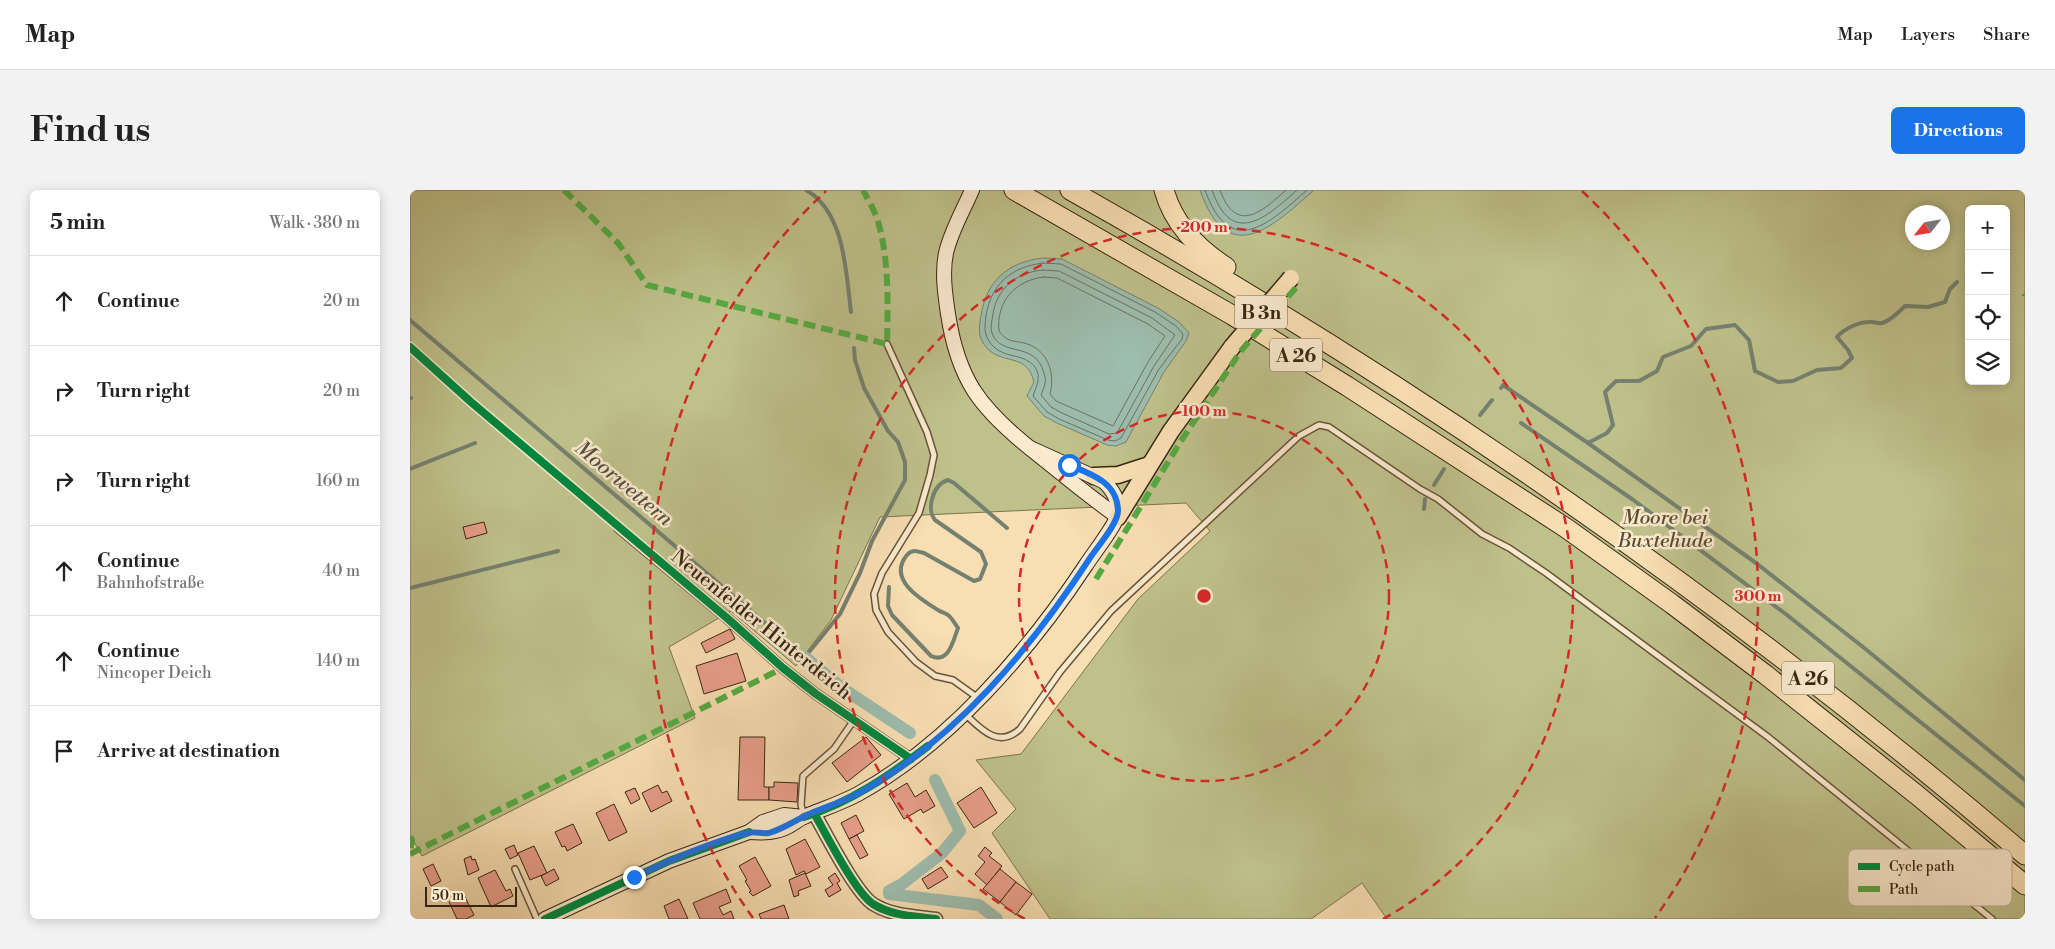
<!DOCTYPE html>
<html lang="en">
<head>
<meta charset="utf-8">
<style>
	:root { --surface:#fff; --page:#f2f2f2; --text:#222; --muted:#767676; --line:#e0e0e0; --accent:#1a73e8 }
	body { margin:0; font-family:"Libre Bodoni",serif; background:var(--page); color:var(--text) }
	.controls { position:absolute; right:15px; top:15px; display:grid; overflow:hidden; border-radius:8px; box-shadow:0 2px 12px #0003 }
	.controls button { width:45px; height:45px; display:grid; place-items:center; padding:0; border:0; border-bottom:1px solid var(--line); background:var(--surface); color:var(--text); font:25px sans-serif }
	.compass { position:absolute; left:1495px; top:15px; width:45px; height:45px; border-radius:50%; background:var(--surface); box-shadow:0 2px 12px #0003; rotate:239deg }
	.scale { position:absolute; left:15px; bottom:12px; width:92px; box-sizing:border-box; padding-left:5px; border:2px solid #382612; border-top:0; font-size:14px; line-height:18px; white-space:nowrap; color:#382612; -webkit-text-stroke:4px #faeace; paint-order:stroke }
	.stop { position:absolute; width:15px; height:15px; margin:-11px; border:4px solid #1a73e8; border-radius:50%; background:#fff }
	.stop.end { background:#1a73e8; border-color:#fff; box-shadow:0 1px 5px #0008 }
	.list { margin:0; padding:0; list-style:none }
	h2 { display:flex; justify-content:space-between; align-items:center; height:65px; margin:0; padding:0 20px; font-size:21px }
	h2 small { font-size:16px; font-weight:400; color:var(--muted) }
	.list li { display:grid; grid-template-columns:32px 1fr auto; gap:15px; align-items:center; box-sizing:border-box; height:90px; padding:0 20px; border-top:1px solid var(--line) }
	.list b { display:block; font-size:19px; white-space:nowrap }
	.list p { margin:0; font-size:16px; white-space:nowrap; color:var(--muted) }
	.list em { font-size:16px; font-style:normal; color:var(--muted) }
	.icon { flex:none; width:28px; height:28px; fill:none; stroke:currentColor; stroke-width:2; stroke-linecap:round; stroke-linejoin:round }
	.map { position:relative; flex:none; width:1615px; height:729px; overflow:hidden; border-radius:8px }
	header { display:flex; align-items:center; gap:30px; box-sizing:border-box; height:70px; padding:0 25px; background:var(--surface); border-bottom:1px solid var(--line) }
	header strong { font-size:24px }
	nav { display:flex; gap:28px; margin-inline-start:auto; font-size:18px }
	.intro { display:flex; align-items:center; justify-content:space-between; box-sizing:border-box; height:120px; padding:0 30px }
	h1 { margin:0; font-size:35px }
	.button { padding:12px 22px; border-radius:8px; background:var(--accent); color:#fff; font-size:18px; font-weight:700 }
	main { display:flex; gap:30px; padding:0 30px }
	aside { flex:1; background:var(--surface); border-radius:8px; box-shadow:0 2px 12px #0003 }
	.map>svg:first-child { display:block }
</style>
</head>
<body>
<header>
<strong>Map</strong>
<nav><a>Map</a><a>Layers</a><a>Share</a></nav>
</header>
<div class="intro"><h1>Find us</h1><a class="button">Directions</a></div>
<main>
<aside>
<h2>5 min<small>Walk · 380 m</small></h2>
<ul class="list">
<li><svg class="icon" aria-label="ahead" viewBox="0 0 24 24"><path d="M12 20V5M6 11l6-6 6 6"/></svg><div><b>Continue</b></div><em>20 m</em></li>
<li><svg class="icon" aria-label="right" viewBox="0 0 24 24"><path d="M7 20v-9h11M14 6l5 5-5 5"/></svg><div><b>Turn right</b></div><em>20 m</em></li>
<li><svg class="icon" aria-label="right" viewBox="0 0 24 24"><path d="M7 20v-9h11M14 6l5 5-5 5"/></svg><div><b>Turn right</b></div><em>160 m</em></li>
<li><svg class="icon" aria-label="ahead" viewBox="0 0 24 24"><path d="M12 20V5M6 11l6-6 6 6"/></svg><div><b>Continue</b><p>Bahnhofstraße</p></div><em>40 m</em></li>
<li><svg class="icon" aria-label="ahead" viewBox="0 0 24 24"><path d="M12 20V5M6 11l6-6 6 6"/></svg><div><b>Continue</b><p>Nincoper Deich</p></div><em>140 m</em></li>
<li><svg class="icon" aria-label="arrive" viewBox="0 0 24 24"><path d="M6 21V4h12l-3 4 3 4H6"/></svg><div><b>Arrive at destination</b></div></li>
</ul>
</aside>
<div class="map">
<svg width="1615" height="729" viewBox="0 0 1615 729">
	<rect width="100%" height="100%" fill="#f8dfb3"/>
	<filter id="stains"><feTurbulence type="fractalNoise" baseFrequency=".004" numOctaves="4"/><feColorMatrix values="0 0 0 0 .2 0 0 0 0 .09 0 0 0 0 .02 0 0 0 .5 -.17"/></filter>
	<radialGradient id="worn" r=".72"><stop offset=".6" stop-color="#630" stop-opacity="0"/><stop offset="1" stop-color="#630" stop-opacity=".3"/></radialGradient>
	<path fill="#bfc18b" stroke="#7c744e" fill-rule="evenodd" d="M0,0H1615V729H977L952,693L901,729H640L582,643L606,619L566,570L611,564L728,409L800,341L776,313L470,327L421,430L386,476L321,421L259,457L285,528L12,666L0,645ZM1559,19H1596V191H1559ZM1502,22H1532V52H1502Z"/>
	<g fill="#9dbdae" stroke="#758170">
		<path d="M790,0H904C862,37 818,80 790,0Z"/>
		<path d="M633,68L652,69L748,118L769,132L779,143L776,151L754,182L716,252L706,256L697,255L647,233L634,226L617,206L624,192C616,158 586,180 571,149C568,142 570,132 571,126C576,91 598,72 633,68Z"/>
	</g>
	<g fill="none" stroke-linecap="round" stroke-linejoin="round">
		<g stroke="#6a7260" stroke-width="1">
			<path d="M795,0C820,71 860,33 897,0"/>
			<path d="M802,0C822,58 856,28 887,0"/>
			<path d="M810,0C826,45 852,22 876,0"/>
			<path d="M633,73L651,74L745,122L766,136L773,144L772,149L749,179L711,248L705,251L698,250L649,229L637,222L623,206C626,196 632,188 625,177C614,163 597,169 584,157C574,148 574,138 576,126C581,94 601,77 633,73Z"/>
			<path d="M633,80L649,81L742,128L765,145L744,176L707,243L699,244L652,223L641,217L631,205C632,202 634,198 635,194C636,190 635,187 634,183C625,150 591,168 582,143C580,138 582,130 583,124C587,98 607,82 633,80Z"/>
			<path d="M634,87L647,88L738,134L755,146L738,172L703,236L646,211L640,204C645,185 639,163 620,155C606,149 599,155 589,141C586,112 605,90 634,87Z"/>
		</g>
		<g stroke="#758170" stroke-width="4">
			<path d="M396,0C435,22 436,83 441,122"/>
			<path d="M1547,92L1540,99L1535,112L1518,117L1495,116C1489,122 1480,131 1472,133C1468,134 1463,131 1459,132C1448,132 1434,139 1427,147L1438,160L1442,168L1431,178L1407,180L1383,191L1368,192L1345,181L1339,150L1325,135L1296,139L1281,156L1253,167L1247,181L1229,191H1206L1195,202L1203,235L1197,243L1178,253L1346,373L1453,457L1615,590"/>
			<polyline points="0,130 395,467 430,424 450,383 462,351 495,290 495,272 488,252 478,241 454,198 445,170 444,158"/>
			<polyline points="1091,198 1093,195 1178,253"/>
			<polyline points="0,208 1,208"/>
			<polyline points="1070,225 1082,210"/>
			<polyline points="1111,233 1222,309 1377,425 1615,616"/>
			<polyline points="0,279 65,253"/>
			<polyline points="1024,295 1034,279"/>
			<polyline points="1014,319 1015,309"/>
			<path d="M479,397L478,416L482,425L521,466C539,474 543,451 548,438C545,434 542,428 538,425C536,423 531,422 528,420C510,409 477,389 497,365C502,359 507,361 514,363L564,391L570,389L576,374L571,362L525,330C516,319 523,294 538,290L544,293L597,338"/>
			<polyline points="0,398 148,361"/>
		</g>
		<g stroke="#9dbdae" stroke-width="12">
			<polyline points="395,467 432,498 500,543"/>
			<polyline points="525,590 550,641 532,663 492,694 479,701 479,704 569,715 587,729"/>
		</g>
	</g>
	<g fill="#e99f8b" stroke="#382612">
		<polygon points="74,332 77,343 56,349 53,337"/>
		<polygon points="320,439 325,449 296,463 291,453"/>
		<polygon points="327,463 336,491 294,504 286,476"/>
		<polygon points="330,547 355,547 354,597 359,597 359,610 328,610"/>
		<polygon points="456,547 471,565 437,592 422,573"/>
		<polygon points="364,592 388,593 387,612 359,610 359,597 364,597"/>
		<polygon points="497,593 505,607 516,600 525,616 513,623 511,619 494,629 479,604"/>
		<polygon points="248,595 252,603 257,601 262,611 241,622 232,603"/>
		<polygon points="571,597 587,623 564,638 547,613"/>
		<polygon points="225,598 230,609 221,614 215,602"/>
		<polygon points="204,614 217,642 199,651 186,623"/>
		<polygon points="446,625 454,641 439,649 431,633"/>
		<polygon points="163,634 172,653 157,661 155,656 152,657 145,642"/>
		<polygon points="447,645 458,665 450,669 439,649"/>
		<polygon points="395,649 410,677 396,684 394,681 386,685 376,659"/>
		<polygon points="104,655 108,665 100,669 95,659"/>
		<polygon points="124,656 137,683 120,690 108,663"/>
		<polygon points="575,657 582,663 579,666 592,676 577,695 565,684 575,672 568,666"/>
		<polygon points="61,666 62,670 65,669 69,680 58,685 54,669"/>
		<polygon points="345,667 361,696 343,706 339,702 341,701 335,691 337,690 329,676"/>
		<polygon points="23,674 31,691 21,696 13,679"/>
		<polygon points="531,677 538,687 518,699 512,689"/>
		<polygon points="144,679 149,689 136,696 131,686"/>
		<polygon points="590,679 606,692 590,712 573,699"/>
		<polygon points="85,680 96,701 100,699 103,706 81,717 68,688"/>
		<polygon points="395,683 401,696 388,701 389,705 384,707 379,690"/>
		<polygon points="425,683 430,691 427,693 431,700 419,707 415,700 423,695 418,688"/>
		<polygon points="606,692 622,704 606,725 590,712"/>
		<polygon points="316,699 321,712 309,717 313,725 321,721 324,729 290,729 283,713"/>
		<polygon points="54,705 64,725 56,729 47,729 39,712"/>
		<polygon points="269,709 278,729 259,729 254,716"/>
		<polygon points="374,715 379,729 351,729 349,724"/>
	</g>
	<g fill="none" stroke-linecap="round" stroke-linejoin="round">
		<defs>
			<g id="service">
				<polyline points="477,154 517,242 524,265 520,285 509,323 472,383 464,404 466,420 478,442 506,472 525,486 543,490 568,508"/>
				<path d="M555,524C571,539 588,559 610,539L650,482L701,421L889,246L909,235L919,237L1010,299L1028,309L1072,344L1099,358L1136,383L1358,547L1582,729"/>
				<polyline points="394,626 391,615 393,586 424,559 444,530"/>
				<polyline points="105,679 127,729"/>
			</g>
			<polyline id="minor" points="209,338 317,428 373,478 406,504 501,569"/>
			<path id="tertiary" d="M404,623C416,644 445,702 463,714C482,726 505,726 526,729"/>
			<g id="secondary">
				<path d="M562,0C553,21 541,41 536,63C532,82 535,104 538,124C548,190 570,218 621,259C650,282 677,305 708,327"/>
				<path d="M339,642C353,643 366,643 379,636C385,633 390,628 396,626C413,619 431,613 448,604C539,554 619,461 676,375C683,364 706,335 708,324C710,312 702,298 693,291L620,258"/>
				<polyline points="135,729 259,671 339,642 353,632 374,625 394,627"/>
			</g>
			<g id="primary">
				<polyline points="684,286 708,285 739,275"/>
				<polyline points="708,327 761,241 822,157"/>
			</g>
			<g id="motorway">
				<polyline points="604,0 822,125 937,196 1156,338 1262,414 1356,485 1507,605 1615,695"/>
				<path d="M660,0C999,190 1319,412 1615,665"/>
				<path d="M754,0C763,33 788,59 816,77"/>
			</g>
		</defs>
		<use href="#service" stroke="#68543a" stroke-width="8"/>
		<use href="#minor" stroke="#68543a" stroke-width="12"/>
		<use href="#tertiary" stroke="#68543a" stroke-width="15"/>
		<use href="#secondary" stroke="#382612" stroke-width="16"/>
		<use href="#primary" stroke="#382612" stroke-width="19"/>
		<use href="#motorway" stroke="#382612" stroke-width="21"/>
		<use href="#service" stroke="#faeace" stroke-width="5"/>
		<use href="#minor" stroke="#faeace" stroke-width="10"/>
		<use href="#tertiary" stroke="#faeace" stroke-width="12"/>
		<use href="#secondary" stroke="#faeace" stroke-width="14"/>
		<use href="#primary" stroke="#f8dfb3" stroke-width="16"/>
		<use href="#motorway" stroke="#f8dfb3" stroke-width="19"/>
		<defs>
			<polyline id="primary-bridge" points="822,157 881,88"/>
		</defs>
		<use href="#primary-bridge" stroke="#382612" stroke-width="19" stroke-linecap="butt"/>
		<use href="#primary-bridge" stroke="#f8dfb3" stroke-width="16"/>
		<g stroke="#55aa42" stroke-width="6" stroke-dasharray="12 6" stroke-linecap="butt">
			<path d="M154,0L208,53L237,95L477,154C478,115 479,72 469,35C466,23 459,11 453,0"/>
			<polyline points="1615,104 1615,106"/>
			<polyline points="686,389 771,251 830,162 890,93"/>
			<polyline points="0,647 2,650 0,661"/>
			<polyline points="0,664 373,478"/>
		</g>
		<defs>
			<g id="cycleway">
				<polyline points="0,157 61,212 317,428 373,478 406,504 501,569"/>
				<path d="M404,623C416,644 445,702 463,714C482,726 505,726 526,729"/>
				<path d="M394,627C441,612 479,586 518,556"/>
				<polyline points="135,729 259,671 339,642"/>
			</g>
		</defs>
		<use href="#cycleway" stroke="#faeace" stroke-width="11"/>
		<use href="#cycleway" stroke="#00873e" stroke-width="8"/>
	</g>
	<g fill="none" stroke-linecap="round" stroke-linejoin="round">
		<path stroke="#1a73e8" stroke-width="6" d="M224,687C261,670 298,653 337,643C344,641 352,644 359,643C372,639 381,633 393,627C411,618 431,613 449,603C546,550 622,457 682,365C689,355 709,332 708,320C707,292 681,284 659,275"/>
	</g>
	<g fill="none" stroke="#d62828" stroke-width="2.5" stroke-dasharray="9 6">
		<circle cx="794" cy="406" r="185"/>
		<path d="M615 729A369 369 0 1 1 973 729"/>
		<path d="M343 728A554 554 0 0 1 416 1M1172 1A554 554 0 0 1 1245 728"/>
	</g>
	<g text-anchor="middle" stroke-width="5" stroke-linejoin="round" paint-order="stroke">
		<g fill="#faeace" stroke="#72614a" stroke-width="1">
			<rect x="825" y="105.5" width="52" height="33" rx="4"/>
			<rect x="860" y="148.5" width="52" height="33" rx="4"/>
			<rect x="1372" y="471.5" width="52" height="33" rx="4"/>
		</g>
		<g font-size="19" font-weight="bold" fill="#382612">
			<text x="851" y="129">B 3n</text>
			<text x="886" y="172">A 26</text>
			<text x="1398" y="495">A 26</text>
		</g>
		<g font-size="20" font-style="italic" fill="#5a4d30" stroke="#faeace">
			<text x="1255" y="334">Moore bei<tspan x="1255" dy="23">Buxtehude</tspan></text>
		</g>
		<g font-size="20" fill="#382612" stroke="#faeace">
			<text transform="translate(352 434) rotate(39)" y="7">Neuenfelder Hinterdeich</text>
		</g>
		<g font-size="21" font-style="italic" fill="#565341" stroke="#faeace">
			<text transform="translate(214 293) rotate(40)" y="7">Moorwettern</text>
		</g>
	</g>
	<rect x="1438" y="659" width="164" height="57" rx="8" fill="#faeace" stroke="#c0af96" stroke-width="1"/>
	<rect x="1448" y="673" width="22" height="7" fill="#00873e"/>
	<rect x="1448" y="696" width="22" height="6" fill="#55aa42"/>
	<g font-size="14" fill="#382612">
		<text x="1479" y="681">Cycle path</text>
		<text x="1479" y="704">Path</text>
	</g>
	<circle cx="794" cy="406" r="8" fill="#d62828" stroke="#faeace" stroke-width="2.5"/>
	<g font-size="15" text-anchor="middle" font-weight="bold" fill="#d62828" stroke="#faeace" stroke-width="5" stroke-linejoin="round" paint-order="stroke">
		<text x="794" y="42">200 m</text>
		<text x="794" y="226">100 m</text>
		<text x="1348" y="411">300 m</text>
	</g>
	<rect width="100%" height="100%" filter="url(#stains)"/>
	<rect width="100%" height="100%" fill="url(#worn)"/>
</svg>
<div class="controls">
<button>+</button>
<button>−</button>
<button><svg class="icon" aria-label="locate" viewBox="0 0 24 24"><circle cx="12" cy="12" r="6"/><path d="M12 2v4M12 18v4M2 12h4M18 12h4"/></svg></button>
<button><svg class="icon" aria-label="layers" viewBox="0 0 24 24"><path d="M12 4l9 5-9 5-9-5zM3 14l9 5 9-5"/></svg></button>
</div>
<svg class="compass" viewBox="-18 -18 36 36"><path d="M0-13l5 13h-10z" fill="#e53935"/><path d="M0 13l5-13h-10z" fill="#767676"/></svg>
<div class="scale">50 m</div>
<div class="stop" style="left:659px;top:275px"></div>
<div class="stop end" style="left:224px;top:687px"></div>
</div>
</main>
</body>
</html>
